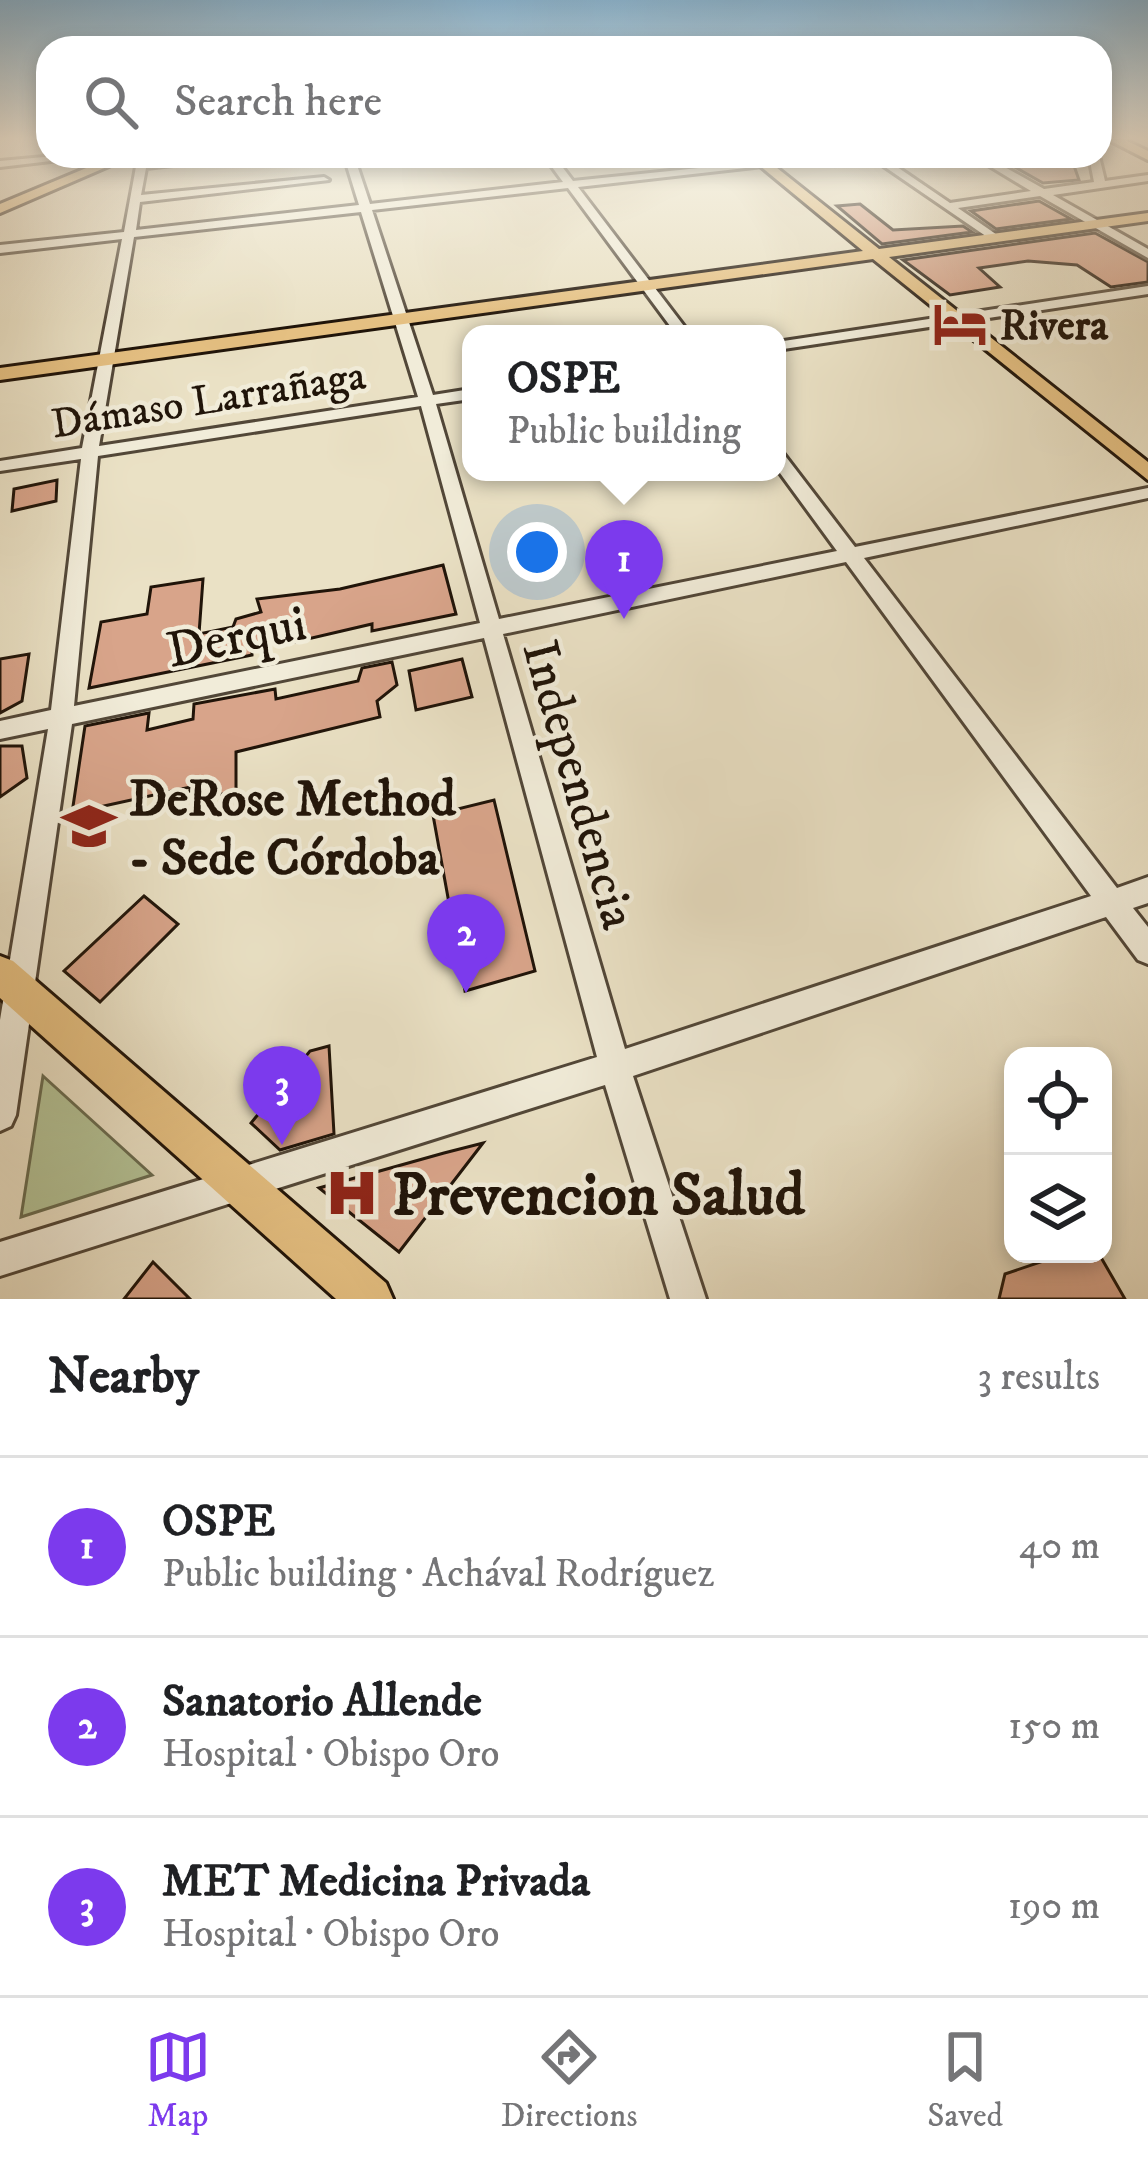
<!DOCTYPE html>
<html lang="en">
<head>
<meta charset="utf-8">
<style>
	:root { --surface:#fff; --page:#f2f2f2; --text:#202124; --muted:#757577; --line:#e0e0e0; --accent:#7c3aed }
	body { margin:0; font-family:"IM FELL DW Pica",serif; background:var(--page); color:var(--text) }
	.controls { position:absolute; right:36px; bottom:36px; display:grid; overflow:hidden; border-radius:24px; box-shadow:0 6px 18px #0003 }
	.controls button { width:108px; height:108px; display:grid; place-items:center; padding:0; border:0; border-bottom:3px solid var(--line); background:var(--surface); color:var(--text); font:60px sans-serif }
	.you { position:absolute; left:537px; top:552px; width:42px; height:42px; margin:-30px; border:9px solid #fff; border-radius:50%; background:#1a73e8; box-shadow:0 0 0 18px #1a73e833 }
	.badge { display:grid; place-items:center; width:78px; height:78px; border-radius:50%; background:var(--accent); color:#fff; font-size:39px; font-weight:700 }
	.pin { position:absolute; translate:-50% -99px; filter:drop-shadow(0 3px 6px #0008) }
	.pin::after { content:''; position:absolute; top:63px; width:42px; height:36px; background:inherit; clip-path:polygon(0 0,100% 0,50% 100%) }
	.popup { position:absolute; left:462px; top:325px; width:324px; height:156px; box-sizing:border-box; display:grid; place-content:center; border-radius:24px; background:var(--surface); filter:drop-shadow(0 3px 9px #0005); font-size:39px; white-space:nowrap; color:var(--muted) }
	.popup b { font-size:45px; color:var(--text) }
	.popup::after { content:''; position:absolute; left:50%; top:100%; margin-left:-24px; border:24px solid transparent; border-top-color:var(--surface) }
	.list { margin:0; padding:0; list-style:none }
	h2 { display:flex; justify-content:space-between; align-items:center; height:156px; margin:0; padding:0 48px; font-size:51px }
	h2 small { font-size:39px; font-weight:400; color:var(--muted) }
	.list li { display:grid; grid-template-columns:78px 1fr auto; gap:36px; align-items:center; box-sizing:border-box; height:180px; padding:0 48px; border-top:3px solid var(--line) }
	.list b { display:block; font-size:45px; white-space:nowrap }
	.list p { margin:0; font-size:39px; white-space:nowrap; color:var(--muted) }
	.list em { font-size:39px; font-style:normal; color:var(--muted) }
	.icon { flex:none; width:66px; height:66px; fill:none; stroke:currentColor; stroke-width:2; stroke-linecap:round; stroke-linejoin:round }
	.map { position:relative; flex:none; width:1148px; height:1299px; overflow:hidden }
	.search { position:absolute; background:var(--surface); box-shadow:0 6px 18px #0003; left:36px; right:36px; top:36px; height:132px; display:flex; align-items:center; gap:30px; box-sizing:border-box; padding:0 42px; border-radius:36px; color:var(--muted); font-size:45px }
	.sheet { height:696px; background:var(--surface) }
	nav { display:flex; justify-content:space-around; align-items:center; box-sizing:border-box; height:168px; border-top:3px solid var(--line); background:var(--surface); font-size:33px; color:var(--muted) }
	nav a { display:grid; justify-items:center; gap:6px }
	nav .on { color:var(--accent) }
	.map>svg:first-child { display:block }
</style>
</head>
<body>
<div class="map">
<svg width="1148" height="1299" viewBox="0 0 1148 1299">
	<rect width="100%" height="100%" fill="#eae1c5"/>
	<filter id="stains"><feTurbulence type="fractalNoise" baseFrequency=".00167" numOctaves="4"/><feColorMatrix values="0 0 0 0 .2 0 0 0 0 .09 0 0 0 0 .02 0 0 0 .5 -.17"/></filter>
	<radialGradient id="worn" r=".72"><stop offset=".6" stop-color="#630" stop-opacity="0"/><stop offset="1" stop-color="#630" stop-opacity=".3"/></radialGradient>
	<polygon fill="#b4c397" stroke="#6a6c50" stroke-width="3" points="43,1076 152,1175 21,1217"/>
	<g fill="#d8a48a" stroke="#201409" stroke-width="3">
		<polygon points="1065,156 1072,160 1079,180 1043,183 1004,161"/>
		<polygon points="1039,201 1071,219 996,229 971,211"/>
		<polygon points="860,204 893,230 963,226 972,232 882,244 837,206"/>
		<polygon points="1095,233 1148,262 1148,282 1111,287 1077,265 1028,261 979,268 1000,287 950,295 903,260"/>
		<polygon points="57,480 56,501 12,511 14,489"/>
		<polygon points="443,565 456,614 372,631 372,624 295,642 294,635 252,644 252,655 89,688 101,622 147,614 151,587 203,579 199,634 233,627 236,619 261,612 257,599 340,589"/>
		<polygon points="29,654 22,701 0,713 0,659"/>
		<polygon points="462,659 472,697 416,710 409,671"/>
		<polygon points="392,662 397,685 377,701 380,717 236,752 236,791 190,801 190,787 72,813 85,726 149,713 147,730 193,719 194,704 275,689 276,699 358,681 362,668"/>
		<polygon points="0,746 22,746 27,778 0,797"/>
		<polygon points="494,800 535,971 465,991 433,815"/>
		<polygon points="144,896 178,924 100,1002 64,971"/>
		<polygon points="329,1046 334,1134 280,1150 251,1123 310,1051"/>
		<polygon points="483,1143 399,1252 319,1188 444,1153"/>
		<polygon points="1064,1254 1099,1254 1125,1299 999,1299 1005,1274"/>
		<polygon points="153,1262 190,1299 124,1299"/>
	</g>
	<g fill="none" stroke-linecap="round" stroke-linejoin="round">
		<defs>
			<g id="minor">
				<polygon points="55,156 93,156 0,167 0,161"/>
				<path d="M138,156H148L147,162L254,156L146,168L141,195L324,177L329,180L140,202L136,230L359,205L344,156H354L370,204L563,182L544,156H554L573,181L767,161L763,166L578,187L690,334H676L568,188L372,210L433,395L471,389V399L436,404L499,619L837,551L777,469V452L783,453L855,547L1148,488V498L864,558L1117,888L1148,877V903L1133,908L1148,927V964L1138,960L1106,917L633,1076L706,1299H670L605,1085L0,1276V1242L597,1057L484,638L72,724L16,1115L11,1126L0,1131V1020L48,729L0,739V721L51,710L81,459L0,471V461L82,448L122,239L0,253V245L124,232ZM361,212L418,397L99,446L134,237ZM421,406L480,623L74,706L98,456ZM846,562L1091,896L625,1049L503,634Z"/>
				<polygon points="869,156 881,156 950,203 1031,191 973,156 985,156 1044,189 1094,182 1089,156 1099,156 1105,181 1148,175 1148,181 1053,195 1148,249 1148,258 1040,196 958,208 1003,239 993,241"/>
				<polygon points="1148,286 1148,294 777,350 777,342"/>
			</g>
			<g id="major">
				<polygon points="1109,140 1125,140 1148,151 1148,160"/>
				<polygon points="115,156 132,156 0,213 0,204"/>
				<polygon points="748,156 762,156 879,249 1148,213 1148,221 889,257 1148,462 1148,480 873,259 0,380 0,368 863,251"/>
				<polygon points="0,956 13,961 386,1283 393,1299 336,1299 0,998"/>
			</g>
		</defs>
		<use href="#minor" stroke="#524738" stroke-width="6"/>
		<use href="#major" stroke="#201409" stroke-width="6"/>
		<use href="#minor" fill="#f1ecd9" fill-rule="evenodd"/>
		<use href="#major" fill="#e5c082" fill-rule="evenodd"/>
	</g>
	<linearGradient id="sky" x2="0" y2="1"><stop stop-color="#89b7d6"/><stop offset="0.43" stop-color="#f6f2e5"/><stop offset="1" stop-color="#f6f2e5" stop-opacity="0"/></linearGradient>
	<rect width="1148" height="322" fill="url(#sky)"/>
	<defs>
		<symbol id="hotel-bare" viewBox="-9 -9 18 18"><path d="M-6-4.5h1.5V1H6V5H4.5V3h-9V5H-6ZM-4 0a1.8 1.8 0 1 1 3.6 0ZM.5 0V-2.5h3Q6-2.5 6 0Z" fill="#8f2418" stroke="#f1ecd9" stroke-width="2.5" paint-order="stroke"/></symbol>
		<symbol id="university-bare" viewBox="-9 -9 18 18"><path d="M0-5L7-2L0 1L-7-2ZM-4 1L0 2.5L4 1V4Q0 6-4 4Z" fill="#8f2418" stroke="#f1ecd9" stroke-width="2.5" paint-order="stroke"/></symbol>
		<symbol id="hospital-bare" viewBox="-9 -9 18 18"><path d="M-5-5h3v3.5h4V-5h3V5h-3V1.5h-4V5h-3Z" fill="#8f2418" stroke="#f1ecd9" stroke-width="2.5" paint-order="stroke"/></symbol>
	</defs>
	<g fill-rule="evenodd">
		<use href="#hotel-bare" x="922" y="286" width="76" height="76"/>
		<use href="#university-bare" x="51" y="788" width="76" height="76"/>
		<use href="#hospital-bare" x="314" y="1155" width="76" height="76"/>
	</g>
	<g text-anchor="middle" stroke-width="9" stroke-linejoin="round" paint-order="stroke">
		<g font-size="42" font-weight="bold" fill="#201409" stroke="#f1ecd9" text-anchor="start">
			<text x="1000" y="339">Rivera</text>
		</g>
		<g font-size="42" fill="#201409" stroke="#f1ecd9">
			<text transform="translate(208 398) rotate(-9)" y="15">Dámaso Larrañaga</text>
		</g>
		<g font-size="51" fill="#201409" stroke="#f1ecd9">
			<text transform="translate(236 635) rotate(-12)" y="18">Derqui</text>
			<text transform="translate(581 784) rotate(74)" y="18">Independencia</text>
		</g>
		<g font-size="51" font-weight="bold" fill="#201409" stroke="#f1ecd9" text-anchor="start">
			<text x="129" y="815">DeRose Method<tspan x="129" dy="59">- Sede Córdoba</tspan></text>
		</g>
		<g font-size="60" font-weight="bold" fill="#201409" stroke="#f1ecd9" text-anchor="start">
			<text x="392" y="1214">Prevencion Salud</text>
		</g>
	</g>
	<rect width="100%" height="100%" filter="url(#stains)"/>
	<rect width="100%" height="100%" fill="url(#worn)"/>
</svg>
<div class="controls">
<button><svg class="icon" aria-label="locate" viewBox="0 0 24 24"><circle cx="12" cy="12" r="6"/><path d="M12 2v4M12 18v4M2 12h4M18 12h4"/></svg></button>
<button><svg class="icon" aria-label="layers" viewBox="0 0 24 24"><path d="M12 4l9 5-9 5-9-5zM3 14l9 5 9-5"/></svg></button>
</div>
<div class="you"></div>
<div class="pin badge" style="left:624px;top:619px">1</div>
<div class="popup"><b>OSPE</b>Public building</div>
<div class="pin badge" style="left:466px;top:993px">2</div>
<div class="pin badge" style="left:282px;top:1145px">3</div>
<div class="search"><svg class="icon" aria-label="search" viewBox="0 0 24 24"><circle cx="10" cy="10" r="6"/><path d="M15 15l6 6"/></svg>Search here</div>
</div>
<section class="sheet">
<h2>Nearby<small>3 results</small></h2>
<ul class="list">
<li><span class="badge">1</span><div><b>OSPE</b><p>Public building · Achával Rodríguez</p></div><em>40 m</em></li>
<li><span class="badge">2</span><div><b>Sanatorio Allende</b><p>Hospital · Obispo Oro</p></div><em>150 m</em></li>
<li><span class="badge">3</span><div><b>MET Medicina Privada</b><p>Hospital · Obispo Oro</p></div><em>190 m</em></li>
</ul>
</section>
<nav>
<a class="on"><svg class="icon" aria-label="map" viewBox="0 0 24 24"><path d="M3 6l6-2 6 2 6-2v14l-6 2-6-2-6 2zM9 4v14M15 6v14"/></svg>Map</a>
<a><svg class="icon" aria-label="directions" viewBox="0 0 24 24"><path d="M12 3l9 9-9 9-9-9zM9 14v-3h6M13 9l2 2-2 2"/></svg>Directions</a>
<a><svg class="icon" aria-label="saved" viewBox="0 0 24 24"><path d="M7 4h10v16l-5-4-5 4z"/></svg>Saved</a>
</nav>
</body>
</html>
